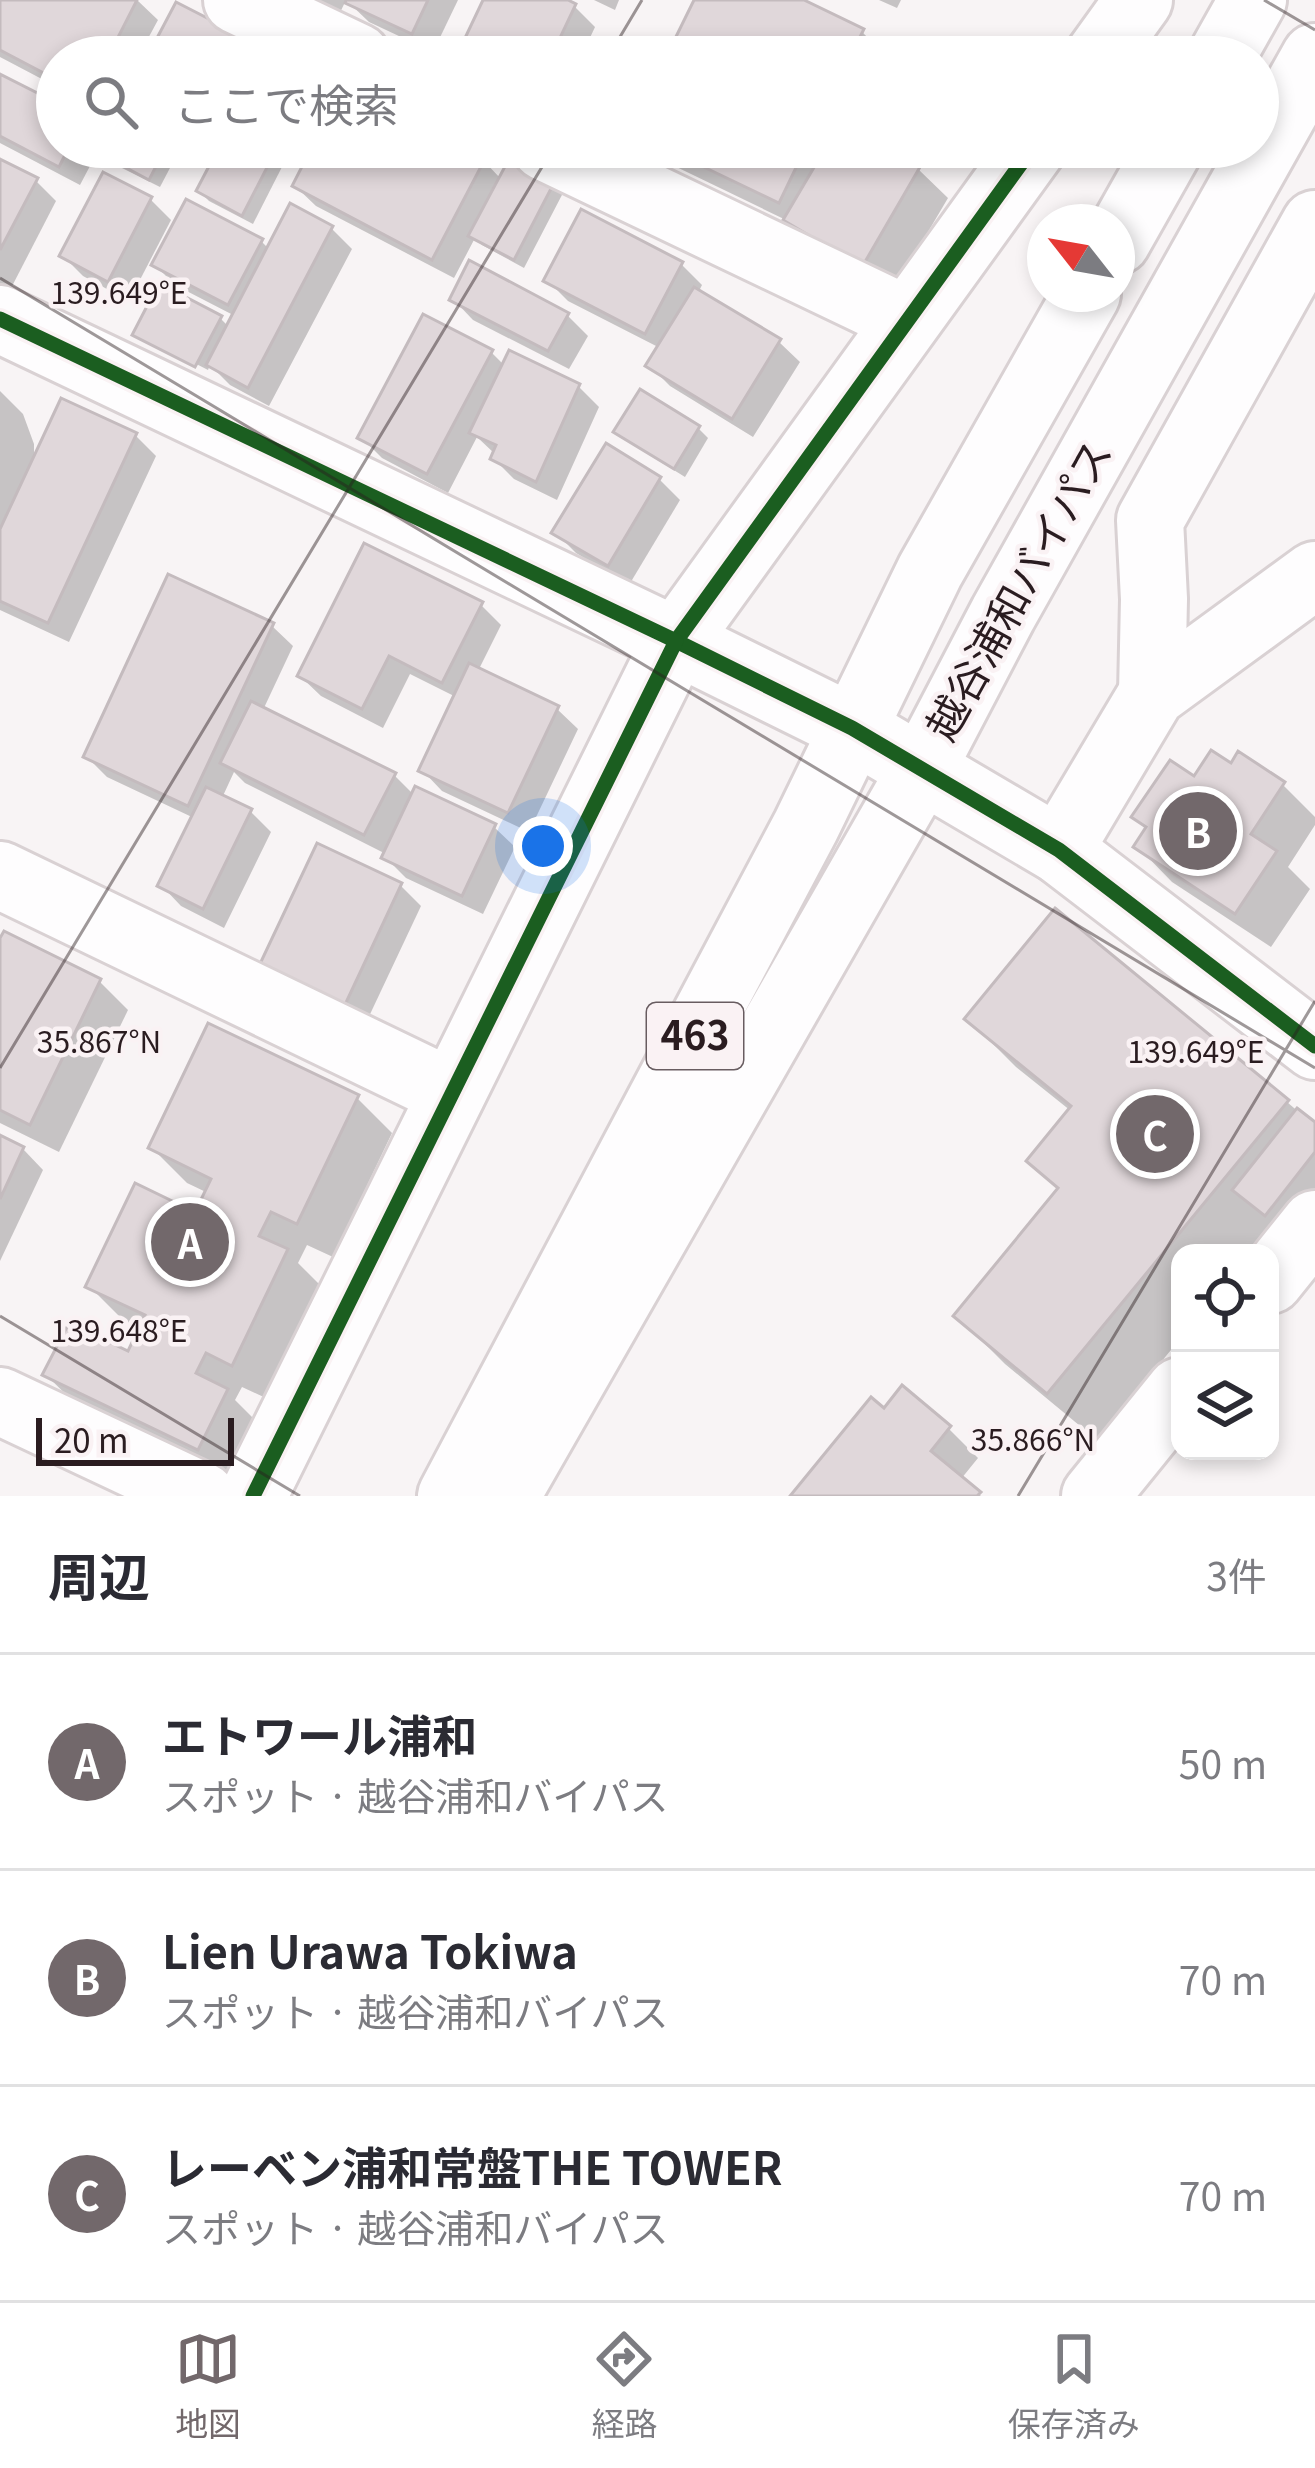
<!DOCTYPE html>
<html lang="ja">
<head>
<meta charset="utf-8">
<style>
	:root { --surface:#fff; --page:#f2f2f3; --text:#2b2b33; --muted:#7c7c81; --line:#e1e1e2; --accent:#72686b }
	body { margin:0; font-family:Georgia,"Noto Sans JP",serif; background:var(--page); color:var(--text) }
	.controls { position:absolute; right:36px; bottom:36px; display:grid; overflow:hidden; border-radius:24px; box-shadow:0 6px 18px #0003 }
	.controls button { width:108px; height:108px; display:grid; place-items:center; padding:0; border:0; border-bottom:3px solid var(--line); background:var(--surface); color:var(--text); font:60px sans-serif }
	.compass { position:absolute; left:1027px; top:204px; width:108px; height:108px; border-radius:50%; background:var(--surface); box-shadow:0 6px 18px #0003; rotate:301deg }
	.scale { position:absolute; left:36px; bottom:30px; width:198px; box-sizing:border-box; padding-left:12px; border:6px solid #2a1c20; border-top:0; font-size:33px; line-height:42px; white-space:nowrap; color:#2a1c20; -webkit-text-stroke:9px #faf2f4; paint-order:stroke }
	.you { position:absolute; left:543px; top:846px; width:42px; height:42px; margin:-30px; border:9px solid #fff; border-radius:50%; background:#1a73e8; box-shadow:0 0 0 18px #1a73e833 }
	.badge { display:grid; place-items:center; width:78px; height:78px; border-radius:50%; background:var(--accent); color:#fff; font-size:39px; font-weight:700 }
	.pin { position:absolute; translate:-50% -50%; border:6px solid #fff; box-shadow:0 3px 12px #0006 }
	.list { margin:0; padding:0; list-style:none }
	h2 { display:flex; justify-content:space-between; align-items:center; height:156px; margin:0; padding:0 48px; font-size:51px }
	h2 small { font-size:39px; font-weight:400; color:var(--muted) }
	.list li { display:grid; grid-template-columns:78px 1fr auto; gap:36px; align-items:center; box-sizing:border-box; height:216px; padding:0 48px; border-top:3px solid var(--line) }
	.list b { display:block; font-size:45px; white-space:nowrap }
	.list p { margin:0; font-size:39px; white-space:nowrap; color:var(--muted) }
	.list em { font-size:39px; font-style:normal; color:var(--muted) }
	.icon { flex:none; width:66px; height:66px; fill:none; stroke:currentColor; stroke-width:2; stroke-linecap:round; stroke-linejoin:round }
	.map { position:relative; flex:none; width:1315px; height:1496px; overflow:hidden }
	.search { position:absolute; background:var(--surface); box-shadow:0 6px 18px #0003; left:36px; right:36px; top:36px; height:132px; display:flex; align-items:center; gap:30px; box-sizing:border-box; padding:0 42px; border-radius:66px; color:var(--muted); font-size:45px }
	.sheet { height:804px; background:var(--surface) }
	nav { display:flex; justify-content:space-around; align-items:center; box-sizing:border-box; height:168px; border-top:3px solid var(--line); background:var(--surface); font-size:33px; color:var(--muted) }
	nav a { display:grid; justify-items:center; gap:6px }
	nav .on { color:var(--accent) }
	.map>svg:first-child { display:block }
</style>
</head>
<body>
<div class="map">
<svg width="1315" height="1496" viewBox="0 0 1315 1496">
	<rect width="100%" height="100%" fill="#f8f4f5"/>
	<g fill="#0003">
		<polygon points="0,0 137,0 158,20 138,57 57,57 57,87 0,57"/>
		<polygon points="299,0 346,0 337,19"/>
		<polygon points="346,0 458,0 433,52 369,22"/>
		<polygon points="486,0 561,0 574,6 595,27 581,57 460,57"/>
		<polygon points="594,0 619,0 615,10"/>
		<polygon points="697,0 797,0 862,32 888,57 669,57"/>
		<polygon points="879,0 901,0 897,8"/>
		<polygon points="242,40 258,56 260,52 269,57 151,57"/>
		<polygon points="0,77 57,106 57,147 100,147 80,185 0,143"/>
		<polygon points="115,147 181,147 160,187 120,167 110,157"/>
		<polygon points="222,147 264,147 284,163 253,224 209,201 199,191"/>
		<polygon points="282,147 456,147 484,161 501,179 553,183 563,193 524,268 482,245 475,238 454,278 316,206 295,186 308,161"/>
		<polygon points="650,147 881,147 918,169 948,198 892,293 815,249 786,220 662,160"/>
		<polygon points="0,162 36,181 56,201 8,294 0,289"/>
		<polygon points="104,176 151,200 171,220 129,301 83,276 62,255"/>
		<polygon points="331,228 352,249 269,406 230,385 210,365 208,370 144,337 144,342 136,334 220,318 229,327 235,316 175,285 155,265 261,241 270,250"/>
		<polygon points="682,265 702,285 698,293 779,342 800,362 753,437 670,386 649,365 660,348 568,301 547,280"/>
		<polygon points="453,299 567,315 588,336 569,369 473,320"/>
		<polygon points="491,352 505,366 578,386 599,407 557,500 514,479 493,458 495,454 477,437 448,493 382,458 361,437"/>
		<polygon points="0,391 23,414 34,444 34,464 135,435 156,456 69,642 0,610"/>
		<polygon points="698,428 708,438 685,477 627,441 617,431"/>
		<polygon points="659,479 680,500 629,585 576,553 555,532"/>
		<polygon points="481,605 501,625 478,671 557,709 578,729 529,832 442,791 422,770 456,697 410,674 383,728 321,696 300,676"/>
		<polygon points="272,626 293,646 263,710 394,775 414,795 494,827 515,847 483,914 406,878 385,857 386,854 245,783 234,772 222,798 251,812 271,832 224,928 181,906 161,885 194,818 107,777 86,756"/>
		<polygon points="1232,768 1283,785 1315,817 1315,825 1288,867 1310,889 1271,947 1172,882 1137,846 1148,830 1135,817"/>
		<polygon points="400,885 421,906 364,1027 282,988"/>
		<polygon points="0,945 99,981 128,1010 59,1152 0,1123"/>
		<polygon points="968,1019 1287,1102 1315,1126 1315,1198 1250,1253 1180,1253 1180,1339 1097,1440 1005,1364 957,1316 1060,1190 1030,1161 1071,1111 1016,1067"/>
		<polygon points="357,1098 392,1133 333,1257 307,1245 298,1263 322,1287 268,1399 242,1387 235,1400 262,1427 234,1483 82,1410 46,1375 130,1355 141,1330 125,1322 89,1286 197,1216 208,1193 187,1183 152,1148"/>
		<polygon points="0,1138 23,1149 43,1170 0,1261"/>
		<polygon points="902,1390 949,1429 978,1458 961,1479 981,1496 794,1496 884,1412"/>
	</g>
	<g fill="#e0d7da" stroke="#c4bbbe" stroke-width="3">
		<polygon points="0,0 137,0 108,57 57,57 57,80 0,50"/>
		<polygon points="346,0 428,0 412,34 345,3"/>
		<polygon points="483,0 568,0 576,4 551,57 456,57"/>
		<polygon points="694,0 804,0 864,29 850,57 666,57"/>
		<polygon points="176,2 244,37 233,57 147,57"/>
		<polygon points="0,74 57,103 57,147 69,147 59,167 0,136"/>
		<polygon points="112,147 166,147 149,180 106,157"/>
		<polygon points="219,147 270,147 276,150 242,216 196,191"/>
		<polygon points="312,147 463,147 485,159 432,260 292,186"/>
		<polygon points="662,147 806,147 779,203"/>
		<polygon points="826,147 887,147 920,167 862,267 783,220"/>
		<polygon points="510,157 555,181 514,260 468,236"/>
		<polygon points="0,159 38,178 0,250"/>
		<polygon points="103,172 152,197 108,282 59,256"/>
		<polygon points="186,199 263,239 228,305 151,265"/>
		<polygon points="290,203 333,226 248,388 206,365"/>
		<polygon points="581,209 683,262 645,334 543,281"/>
		<polygon points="469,260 569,313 548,351 449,300"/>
		<polygon points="159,283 222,316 195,367 132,335"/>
		<polygon points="694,287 781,339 732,419 645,366"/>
		<polygon points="423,314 493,350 427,474 357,438"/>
		<polygon points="509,350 580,384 536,482 490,459 496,445 469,433"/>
		<polygon points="640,389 700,426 674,469 613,432"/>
		<polygon points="61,398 137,433 48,623 0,601 0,529"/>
		<polygon points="606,443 661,477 608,566 551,533"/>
		<polygon points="364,543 483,602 442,683 389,656 362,709 297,676"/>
		<polygon points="168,574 274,623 188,806 83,757"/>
		<polygon points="469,663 559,706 508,813 418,771"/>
		<polygon points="251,701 396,773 364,835 220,763"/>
		<polygon points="1211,750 1231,763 1238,751 1285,782 1251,834 1277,851 1235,914 1133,847 1146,827 1131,817 1170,760 1194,776"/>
		<polygon points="415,786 496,824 462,896 381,858"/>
		<polygon points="206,787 252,809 203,909 157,886"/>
		<polygon points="317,843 402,883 343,1009 258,968"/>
		<polygon points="1055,908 1289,1100 1047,1394 953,1316 1058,1188 1026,1161 1071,1106 964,1019"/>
		<polygon points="4,931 101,979 30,1125 0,1110 0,938"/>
		<polygon points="208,1023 359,1095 297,1224 271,1212 259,1236 288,1249 232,1366 206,1353 196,1373 228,1389 198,1450 42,1375 69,1323 128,1351 145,1315 85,1287 135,1183 195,1212 211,1179 148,1148"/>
		<polygon points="1297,1108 1315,1122 1315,1152 1265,1216 1232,1190"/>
		<polygon points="0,1135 24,1147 0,1199"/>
		<polygon points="902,1385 951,1426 931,1451 981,1492 977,1496 790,1496 871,1397 884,1408"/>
	</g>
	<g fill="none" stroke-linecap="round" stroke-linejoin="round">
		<defs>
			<g id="minor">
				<polyline points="237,0 357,57"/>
				<polyline points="1098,57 1139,0"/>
				<polyline points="545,147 907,320"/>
				<polyline points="1033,147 676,641 852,728 1059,850 1315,1046"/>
				<polyline points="0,319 676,641 253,1496"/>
				<polyline points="1152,694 1154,599 1150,520 1315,224"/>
				<polyline points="1059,850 1152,694 1315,575"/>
				<polyline points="0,875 452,1093"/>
				<polyline points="1270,1280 1315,1224"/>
				<polyline points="0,1401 202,1496"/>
				<polyline points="1095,1496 1180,1391"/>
			</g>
			<g id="highway">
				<polyline points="1221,57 1253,0"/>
				<polyline points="1117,241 1170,147"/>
				<polyline points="451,1496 806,826 930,571 1087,294"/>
				<polyline points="506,1496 922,769 1003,614 1315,57"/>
			</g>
		</defs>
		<use href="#minor" stroke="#d9d1d3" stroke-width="72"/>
		<use href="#highway" stroke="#d9d1d3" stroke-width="72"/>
		<use href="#minor" stroke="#fefdfe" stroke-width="66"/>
		<use href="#highway" stroke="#fefdfe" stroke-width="66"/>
		<defs>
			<g id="cycleway">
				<polyline points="1033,147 676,641 852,728 1059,850 1315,1046"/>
				<polyline points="0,319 676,641 253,1496"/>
			</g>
		</defs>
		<use href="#cycleway" stroke="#faf2f4" stroke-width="22"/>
		<use href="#cycleway" stroke="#1b5e20" stroke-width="15"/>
	</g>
	<path fill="none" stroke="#2a1c20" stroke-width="3" stroke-opacity="0.45" d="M1264,0L1315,30M608,57L642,0M0,278L1315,1068M0,1068L554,147M0,1316L300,1496M1018,1496L1315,1001"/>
	<g text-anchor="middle" stroke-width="9" stroke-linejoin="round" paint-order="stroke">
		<rect fill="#faf2f4" stroke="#685c60" stroke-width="3" x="647" y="1003" width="96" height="66" rx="9"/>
		<g font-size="39" font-weight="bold" fill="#2a1c20">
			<text x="695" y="1050">463</text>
		</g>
		<g font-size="42" fill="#2a1c20" stroke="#faf2f4">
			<text transform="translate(1019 590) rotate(-61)" y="15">越谷浦和バイパス</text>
		</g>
	</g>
	<g font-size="30" text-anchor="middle" fill="#2a1c20" stroke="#faf2f4" stroke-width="9" stroke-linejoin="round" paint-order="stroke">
		<text x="119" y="304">139.649°E</text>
		<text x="99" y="1053">35.867°N</text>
		<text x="1196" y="1063">139.649°E</text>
		<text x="119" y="1342">139.648°E</text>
		<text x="1033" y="1451">35.866°N</text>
	</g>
</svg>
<div class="controls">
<button><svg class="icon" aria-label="locate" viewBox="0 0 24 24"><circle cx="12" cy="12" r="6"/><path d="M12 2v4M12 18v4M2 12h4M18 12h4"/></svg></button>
<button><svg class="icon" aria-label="layers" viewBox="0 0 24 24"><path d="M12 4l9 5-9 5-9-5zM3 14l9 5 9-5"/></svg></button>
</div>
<svg class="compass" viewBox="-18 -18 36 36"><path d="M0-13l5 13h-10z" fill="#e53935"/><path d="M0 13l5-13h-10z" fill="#7c7c81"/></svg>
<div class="scale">20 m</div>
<div class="you"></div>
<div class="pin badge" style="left:190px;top:1242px">A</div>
<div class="pin badge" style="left:1198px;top:831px">B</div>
<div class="pin badge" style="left:1155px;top:1134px">C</div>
<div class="search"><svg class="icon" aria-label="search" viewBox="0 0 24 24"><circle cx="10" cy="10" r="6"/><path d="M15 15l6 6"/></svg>ここで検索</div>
</div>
<section class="sheet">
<h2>周辺<small>3件</small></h2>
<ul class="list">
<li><span class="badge">A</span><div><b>エトワール浦和</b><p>スポット · 越谷浦和バイパス</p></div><em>50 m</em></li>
<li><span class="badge">B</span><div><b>Lien Urawa Tokiwa</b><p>スポット · 越谷浦和バイパス</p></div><em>70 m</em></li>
<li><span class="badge">C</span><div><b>レーベン浦和常盤THE TOWER</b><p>スポット · 越谷浦和バイパス</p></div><em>70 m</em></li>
</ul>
</section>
<nav>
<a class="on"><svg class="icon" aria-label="map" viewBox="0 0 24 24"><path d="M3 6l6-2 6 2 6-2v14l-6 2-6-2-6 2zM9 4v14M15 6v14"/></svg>地図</a>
<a><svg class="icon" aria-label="directions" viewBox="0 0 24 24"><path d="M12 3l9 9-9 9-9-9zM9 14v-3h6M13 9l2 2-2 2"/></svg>経路</a>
<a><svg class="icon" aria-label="saved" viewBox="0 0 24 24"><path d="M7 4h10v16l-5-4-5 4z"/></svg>保存済み</a>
</nav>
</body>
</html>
